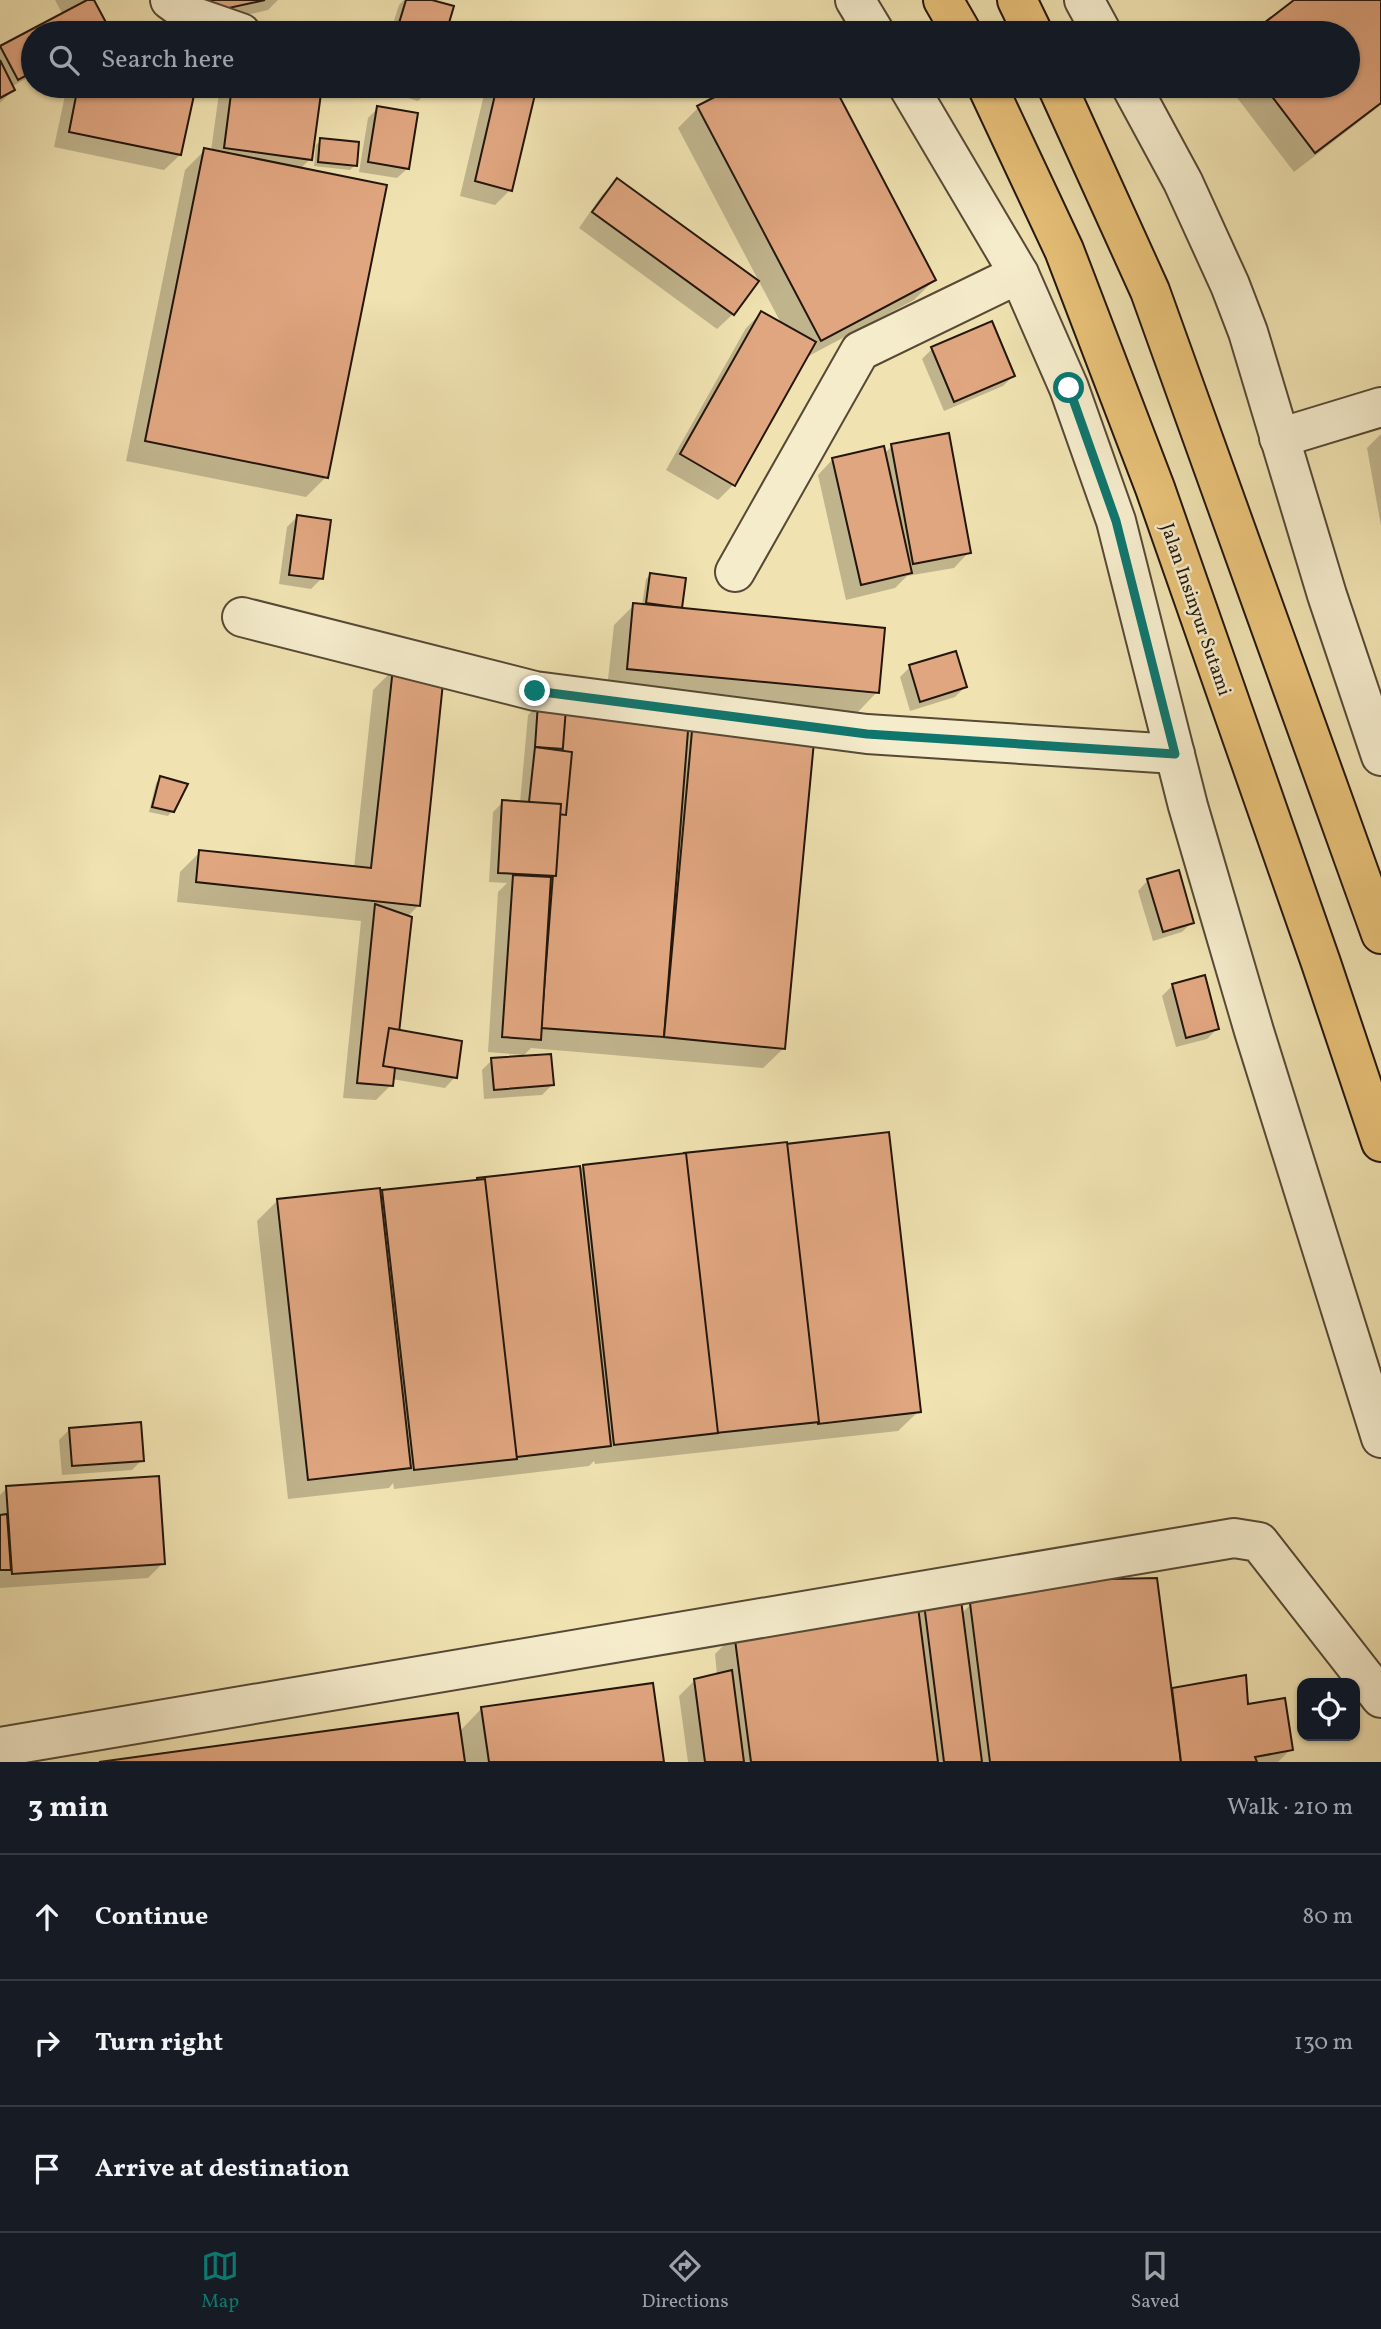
<!DOCTYPE html>
<html lang="en">
<head>
<meta charset="utf-8">
<style>
	:root { --surface:#171b24; --page:#242831; --text:#f1f3f6; --muted:#9ea1a6; --line:#363941; --accent:#0f766e }
	body { margin:0; font-family:Vollkorn,serif; background:var(--page); color:var(--text) }
	.controls { position:absolute; right:21px; bottom:21px; display:grid; overflow:hidden; border-radius:14px; box-shadow:0 2px 5px #0004 }
	.controls button { width:63px; height:63px; display:grid; place-items:center; padding:0; border:0; border-bottom:2px solid var(--line); background:var(--surface); color:var(--text); font:35px sans-serif }
	.stop { position:absolute; width:21px; height:21px; margin:-16px; border:5px solid #0f766e; border-radius:50%; background:#fff }
	.stop.end { background:#0f766e; border-color:#fff; box-shadow:0 2px 7px #0008 }
	.list { margin:0; padding:0; list-style:none }
	h2 { display:flex; justify-content:space-between; align-items:center; height:91px; margin:0; padding:0 28px; font-size:30px }
	h2 small { font-size:23px; font-weight:400; color:var(--muted) }
	.list li { display:grid; grid-template-columns:46px 1fr auto; gap:21px; align-items:center; box-sizing:border-box; height:126px; padding:0 28px; border-top:2px solid var(--line) }
	.list b { display:block; font-size:26px; white-space:nowrap }
	.list em { font-size:23px; font-style:normal; color:var(--muted) }
	.icon { flex:none; width:38px; height:38px; fill:none; stroke:currentColor; stroke-width:2; stroke-linecap:round; stroke-linejoin:round }
	.map { position:relative; flex:none; width:1381px; height:1762px; overflow:hidden }
	.search { position:absolute; background:var(--surface); box-shadow:0 2px 5px #0004; left:21px; right:21px; top:21px; height:77px; display:flex; align-items:center; gap:18px; box-sizing:border-box; padding:0 24px; border-radius:38px; color:var(--muted); font-size:26px }
	.sheet { height:469px; background:var(--surface) }
	nav { display:flex; justify-content:space-around; align-items:center; box-sizing:border-box; height:98px; border-top:2px solid var(--line); background:var(--surface); font-size:19px; color:var(--muted) }
	nav a { display:grid; justify-items:center; gap:4px }
	nav .on { color:var(--accent) }
	.map>svg:first-child { display:block }
</style>
</head>
<body>
<div class="map">
<svg width="1381" height="1762" viewBox="0 0 1381 1762">
	<rect width="100%" height="100%" fill="#f0e2b1"/>
	<filter id="stains"><feTurbulence type="fractalNoise" baseFrequency=".00286" numOctaves="4"/><feColorMatrix values="0 0 0 0 .2 0 0 0 0 .09 0 0 0 0 .02 0 0 0 .5 -.17"/></filter>
	<radialGradient id="worn" r=".72"><stop offset=".6" stop-color="#630" stop-opacity="0"/><stop offset="1" stop-color="#630" stop-opacity=".3"/></radialGradient>
	<g fill="#0003">
		<polygon points="55,0 92,0 108,30 105,33 33,33 33,75 11,87 13,90 0,103 0,49 63,15"/>
		<polygon points="171,0 278,0 268,10 177,31"/>
		<polygon points="404,0 426,0 452,8 445,33 390,33 399,5"/>
		<polygon points="1297,0 1381,0 1381,105 1294,172 1228,86 1348,86 1348,33 1254,33"/>
		<polygon points="512,24 547,32 547,33 503,33"/>
		<polygon points="67,86 194,86 180,155 164,170 54,147"/>
		<polygon points="220,86 320,86 310,159 300,169 326,477 306,497 126,461 185,170 205,150 211,151"/>
		<polygon points="375,86 429,86 428,91 418,101 375,88"/>
		<polygon points="486,86 535,86 510,190 495,205 460,196"/>
		<polygon points="740,86 832,86 934,280 914,300 805,358 733,485 718,500 666,470 746,328 761,313 782,325 678,128 698,108"/>
		<polygon points="378,108 408,168 397,178 359,172 368,118"/>
		<polygon points="321,140 355,165 350,170 314,166 316,145"/>
		<polygon points="617,180 756,282 733,314 717,329 579,228 602,195"/>
		<polygon points="991,324 1013,376 1003,386 944,411 922,359 932,349"/>
		<polygon points="1381,434 1381,526 1367,448"/>
		<polygon points="892,446 969,552 954,568 907,576 895,588 846,600 818,475 833,459 884,454"/>
		<polygon points="297,517 321,579 311,589 279,584 287,527"/>
		<polygon points="651,574 684,579 680,609 877,692 857,713 607,688 614,625 634,605 642,605 646,579"/>
		<polygon points="910,667 965,687 955,697 910,711 900,677"/>
		<polygon points="393,670 419,905 407,917 397,1032 455,1077 445,1088 392,1079 391,1085 376,1100 343,1098 361,921 177,902 180,872 200,852 354,868 373,690"/>
		<polygon points="539,705 694,722 784,1048 763,1068 531,1048 524,1055 488,1052 498,892 507,883 489,882 493,812 503,802 520,803 528,715"/>
		<polygon points="160,778 172,811 168,816 149,812 156,783"/>
		<polygon points="1148,880 1192,922 1182,932 1153,941 1138,891"/>
		<polygon points="1173,985 1217,1029 1207,1039 1176,1047 1162,996"/>
		<polygon points="492,1060 552,1085 542,1095 484,1099 482,1070"/>
		<polygon points="583,1166 919,1411 898,1431 595,1464 594,1461 589,1466 394,1489 393,1483 389,1488 288,1499 257,1221 277,1201 379,1196 383,1192 579,1171"/>
		<polygon points="70,1429 142,1460 132,1470 62,1475 59,1440"/>
		<polygon points="7,1488 163,1563 148,1578 0,1588 0,1495"/>
		<polygon points="971,1604 1170,1692 1172,1690 1247,1706 1291,1749 1278,1762 688,1762 679,1696 694,1681 717,1675 715,1654 735,1634 917,1614 925,1606 961,1614"/>
		<polygon points="482,1708 662,1762 112,1762 459,1732"/>
	</g>
	<g fill="#e0a680" stroke="#23160c" stroke-width="2">
		<polygon points="87,0 94,0 110,30 105,33 33,33 33,72 18,80 0,46"/>
		<polygon points="189,0 265,0 192,16"/>
		<polygon points="406,0 432,0 454,6 446,33 396,33"/>
		<polygon points="1294,0 1381,0 1381,103 1315,153 1264,86 1348,86 1348,33 1251,33"/>
		<polygon points="512,22 549,31 549,33 509,33"/>
		<polygon points="0,60 15,90 0,98"/>
		<polygon points="78,86 196,86 181,155 69,132"/>
		<polygon points="232,86 322,86 312,160 224,148"/>
		<polygon points="497,86 537,86 512,191 475,181"/>
		<polygon points="736,86 834,86 936,280 821,341 697,106"/>
		<polygon points="377,106 418,113 409,169 368,162"/>
		<polygon points="320,138 359,142 357,166 318,162"/>
		<polygon points="204,148 387,185 328,478 145,441"/>
		<polygon points="617,178 759,281 734,315 592,212"/>
		<polygon points="761,311 816,342 735,486 680,454"/>
		<polygon points="992,321 1015,376 954,402 931,347"/>
		<polygon points="949,433 971,553 913,564 891,444"/>
		<polygon points="884,446 912,573 861,585 832,458"/>
		<polygon points="297,515 331,520 323,579 289,575"/>
		<polygon points="650,573 686,578 682,608 646,603"/>
		<polygon points="633,603 885,628 879,693 627,669"/>
		<polygon points="956,651 967,687 920,702 909,665"/>
		<polygon points="393,668 444,673 420,906 196,882 199,850 371,868"/>
		<polygon points="538,703 581,706 578,750 535,747"/>
		<polygon points="566,708 689,718 664,1037 541,1028"/>
		<polygon points="693,720 815,731 785,1049 664,1037"/>
		<polygon points="535,747 572,752 566,815 528,811"/>
		<polygon points="160,776 188,784 174,812 152,807"/>
		<polygon points="502,800 561,804 556,876 498,873"/>
		<polygon points="1179,870 1194,923 1163,932 1147,879"/>
		<polygon points="513,875 551,877 541,1040 502,1037"/>
		<polygon points="375,904 412,917 393,1086 357,1083"/>
		<polygon points="1205,975 1219,1029 1186,1038 1172,984"/>
		<polygon points="389,1028 462,1041 457,1078 383,1066"/>
		<polygon points="551,1054 554,1085 494,1090 491,1058"/>
		<polygon points="889,1132 921,1412 818,1424 786,1144"/>
		<polygon points="787,1142 819,1422 716,1433 684,1153"/>
		<polygon points="686,1153 718,1433 614,1445 583,1165"/>
		<polygon points="580,1166 611,1446 508,1458 477,1178"/>
		<polygon points="485,1179 517,1459 414,1470 382,1190"/>
		<polygon points="380,1188 411,1468 308,1480 277,1199"/>
		<polygon points="141,1422 144,1461 72,1466 69,1428"/>
		<polygon points="159,1476 165,1564 12,1574 6,1486"/>
		<polygon points="7,1514 11,1570 0,1570 0,1515"/>
		<polygon points="1157,1578 1181,1762 990,1762 970,1603 1065,1580"/>
		<polygon points="961,1600 982,1762 944,1762 924,1604"/>
		<polygon points="918,1607 938,1762 751,1762 734,1632"/>
		<polygon points="732,1670 744,1762 705,1762 694,1679"/>
		<polygon points="1246,1675 1248,1704 1285,1698 1293,1750 1255,1757 1257,1762 1181,1762 1172,1688"/>
		<polygon points="653,1683 664,1762 489,1762 481,1707"/>
		<polygon points="458,1713 465,1762 99,1762"/>
	</g>
	<g fill="none" stroke-linecap="round" stroke-linejoin="round">
		<defs>
			<g id="minor">
				<polyline points="170,0 192,16 241,33"/>
				<polyline points="855,0 875,33"/>
				<polyline points="1084,0 1102,33"/>
				<polyline points="908,86 1019,274 1069,388 1116,521 1188,806 1254,1031 1381,1438"/>
				<polyline points="1131,86 1183,182 1230,285 1248,332 1327,595 1381,756"/>
				<polyline points="1279,438 1381,407"/>
				<polyline points="735,572 860,351 1019,274"/>
				<polyline points="242,617 535,691 867,734 1175,754"/>
				<polyline points="0,1747 1234,1538 1259,1542 1381,1698"/>
			</g>
			<g id="highway">
				<polyline points="943,0 962,33"/>
				<polyline points="1017,0 1033,33"/>
				<polyline points="987,86 1064,250 1155,488 1321,963 1381,1142"/>
				<polyline points="1057,86 1150,291 1381,934"/>
			</g>
		</defs>
		<use href="#minor" stroke="#564935" stroke-width="42"/>
		<use href="#highway" stroke="#23160c" stroke-width="42"/>
		<use href="#minor" stroke="#f5eccc" stroke-width="38"/>
		<use href="#highway" stroke="#e8c178" stroke-width="38"/>
	</g>
	<g fill="none" stroke-linecap="round" stroke-linejoin="round">
		<polyline stroke="#0f766e" stroke-width="9" points="535,691 867,734 1175,754 1116,521 1069,388"/>
	</g>
	<g text-anchor="middle" stroke-width="5" stroke-linejoin="round" paint-order="stroke">
		<g font-size="19" fill="#23160c" stroke="#f5eccc">
			<text transform="translate(1197 609) rotate(71)" y="7">Jalan Insinyur Sutami</text>
		</g>
	</g>
	<rect width="100%" height="100%" filter="url(#stains)"/>
	<rect width="100%" height="100%" fill="url(#worn)"/>
</svg>
<div class="controls">
<button><svg class="icon" aria-label="locate" viewBox="0 0 24 24"><circle cx="12" cy="12" r="6"/><path d="M12 2v4M12 18v4M2 12h4M18 12h4"/></svg></button>
</div>
<div class="stop" style="left:1069px;top:388px"></div>
<div class="stop end" style="left:535px;top:691px"></div>
<div class="search"><svg class="icon" aria-label="search" viewBox="0 0 24 24"><circle cx="10" cy="10" r="6"/><path d="M15 15l6 6"/></svg>Search here</div>
</div>
<section class="sheet">
<h2>3 min<small>Walk · 210 m</small></h2>
<ul class="list">
<li><svg class="icon" aria-label="ahead" viewBox="0 0 24 24"><path d="M12 20V5M6 11l6-6 6 6"/></svg><div><b>Continue</b></div><em>80 m</em></li>
<li><svg class="icon" aria-label="right" viewBox="0 0 24 24"><path d="M7 20v-9h11M14 6l5 5-5 5"/></svg><div><b>Turn right</b></div><em>130 m</em></li>
<li><svg class="icon" aria-label="arrive" viewBox="0 0 24 24"><path d="M6 21V4h12l-3 4 3 4H6"/></svg><div><b>Arrive at destination</b></div></li>
</ul>
</section>
<nav>
<a class="on"><svg class="icon" aria-label="map" viewBox="0 0 24 24"><path d="M3 6l6-2 6 2 6-2v14l-6 2-6-2-6 2zM9 4v14M15 6v14"/></svg>Map</a>
<a><svg class="icon" aria-label="directions" viewBox="0 0 24 24"><path d="M12 3l9 9-9 9-9-9zM9 14v-3h6M13 9l2 2-2 2"/></svg>Directions</a>
<a><svg class="icon" aria-label="saved" viewBox="0 0 24 24"><path d="M7 4h10v16l-5-4-5 4z"/></svg>Saved</a>
</nav>
</body>
</html>
